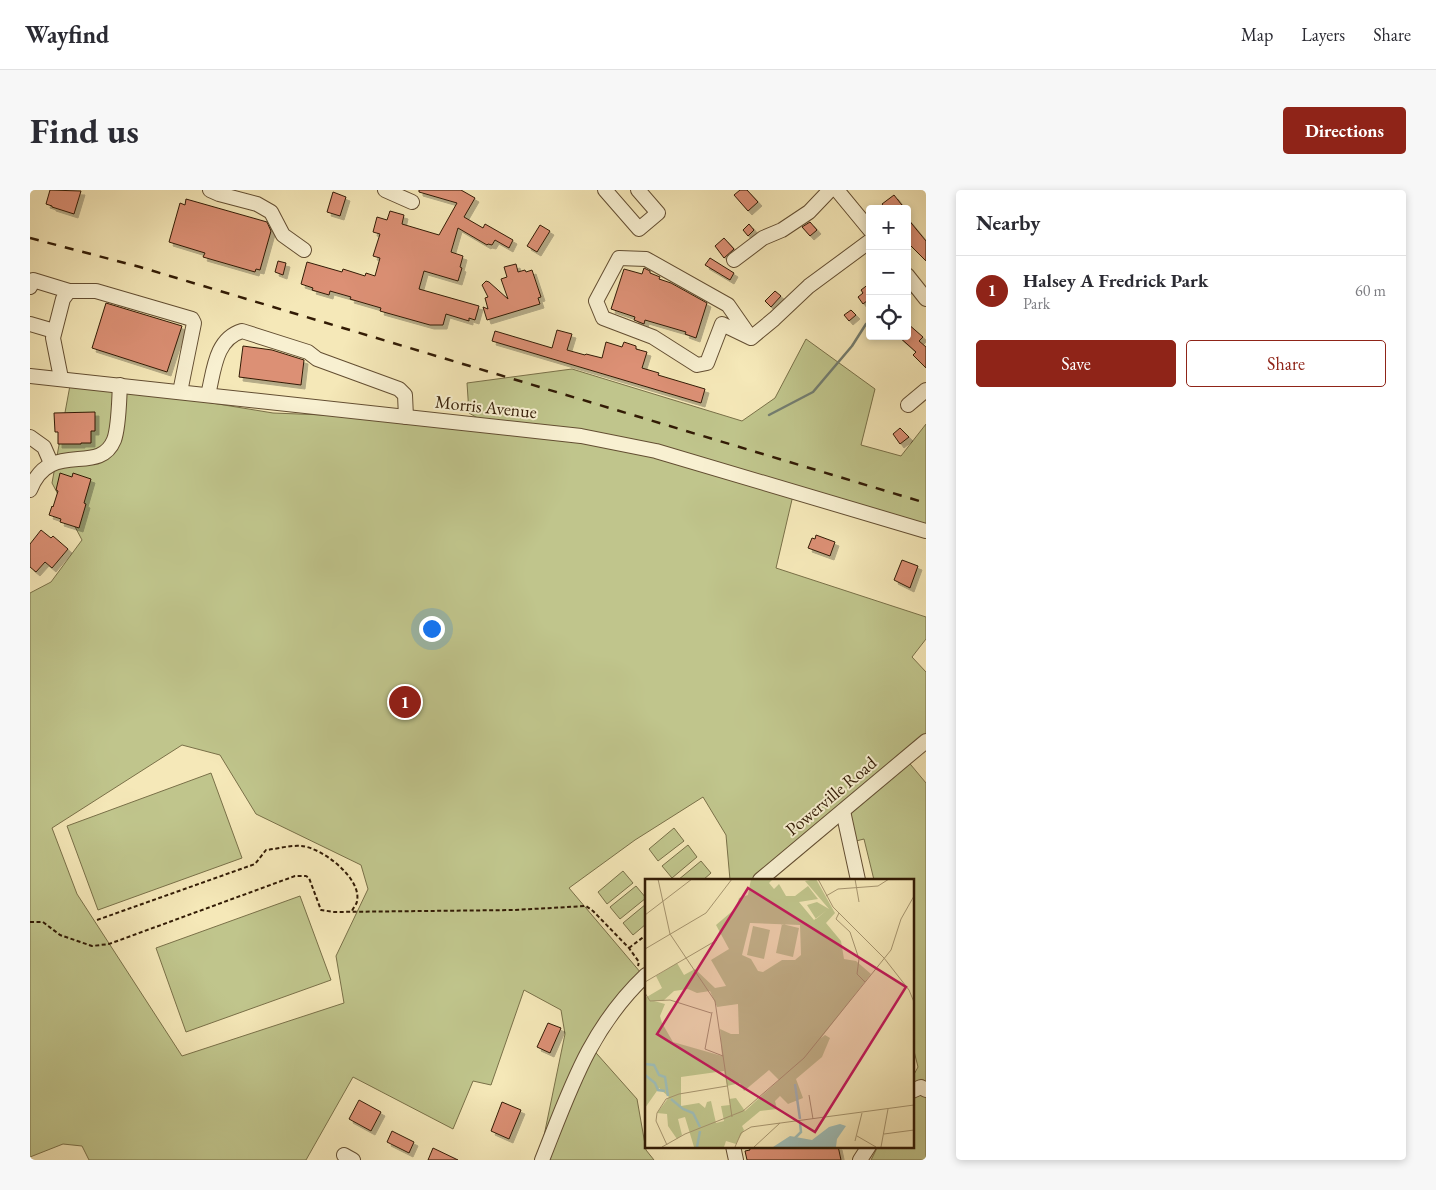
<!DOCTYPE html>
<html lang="en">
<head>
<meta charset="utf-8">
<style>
	:root { --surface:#fff; --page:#f7f7f7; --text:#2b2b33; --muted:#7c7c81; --line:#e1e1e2; --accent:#8f2418 }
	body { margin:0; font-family:"EB Garamond",serif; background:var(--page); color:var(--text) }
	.controls { position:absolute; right:15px; top:15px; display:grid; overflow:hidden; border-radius:5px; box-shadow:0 2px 8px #0003 }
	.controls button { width:45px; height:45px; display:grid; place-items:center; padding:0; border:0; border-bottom:1px solid var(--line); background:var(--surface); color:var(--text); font:25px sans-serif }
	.you { position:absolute; left:401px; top:438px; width:18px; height:18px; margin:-12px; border:4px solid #fff; border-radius:50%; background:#1a73e8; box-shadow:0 0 0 8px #1a73e833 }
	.badge { display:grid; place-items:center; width:32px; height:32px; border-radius:50%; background:var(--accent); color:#fff; font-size:16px; font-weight:700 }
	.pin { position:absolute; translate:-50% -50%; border:2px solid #fff; box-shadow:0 1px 5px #0006 }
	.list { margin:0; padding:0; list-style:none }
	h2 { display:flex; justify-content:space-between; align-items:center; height:65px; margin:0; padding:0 20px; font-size:21px }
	h2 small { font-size:16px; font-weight:400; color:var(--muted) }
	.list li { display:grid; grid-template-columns:32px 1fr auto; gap:15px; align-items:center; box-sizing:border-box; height:70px; padding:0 20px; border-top:1px solid var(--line) }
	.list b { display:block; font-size:19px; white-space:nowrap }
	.list p { margin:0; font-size:16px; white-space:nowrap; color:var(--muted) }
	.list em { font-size:16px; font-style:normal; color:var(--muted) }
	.actions { display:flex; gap:10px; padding:15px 20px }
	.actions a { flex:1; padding:11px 0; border:1px solid var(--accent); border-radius:5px; text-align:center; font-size:18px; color:var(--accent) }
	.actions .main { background:var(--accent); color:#fff }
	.icon { flex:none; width:28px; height:28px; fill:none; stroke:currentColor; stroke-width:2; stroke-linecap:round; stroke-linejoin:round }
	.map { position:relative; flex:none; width:896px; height:970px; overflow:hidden; border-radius:5px }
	header { display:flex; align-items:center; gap:30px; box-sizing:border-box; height:70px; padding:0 25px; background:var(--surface); border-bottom:1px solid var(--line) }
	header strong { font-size:24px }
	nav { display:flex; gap:28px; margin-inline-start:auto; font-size:18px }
	.intro { display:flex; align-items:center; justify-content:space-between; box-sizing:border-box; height:120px; padding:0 30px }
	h1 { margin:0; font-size:35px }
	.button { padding:12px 22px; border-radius:5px; background:var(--accent); color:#fff; font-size:18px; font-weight:700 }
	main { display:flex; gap:30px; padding:0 30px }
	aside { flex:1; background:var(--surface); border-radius:5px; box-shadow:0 2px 8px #0003 }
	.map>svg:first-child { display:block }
</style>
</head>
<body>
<header>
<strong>Wayfind</strong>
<nav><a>Map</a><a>Layers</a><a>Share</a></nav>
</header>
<div class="intro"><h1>Find us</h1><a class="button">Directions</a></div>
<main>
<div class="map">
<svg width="896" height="970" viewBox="0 0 896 970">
	<defs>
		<filter id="shadow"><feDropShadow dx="4" dy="4" stdDeviation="0" flood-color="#0004"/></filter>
	</defs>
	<rect width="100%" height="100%" fill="#f5e8b8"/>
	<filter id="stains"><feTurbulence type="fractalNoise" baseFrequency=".004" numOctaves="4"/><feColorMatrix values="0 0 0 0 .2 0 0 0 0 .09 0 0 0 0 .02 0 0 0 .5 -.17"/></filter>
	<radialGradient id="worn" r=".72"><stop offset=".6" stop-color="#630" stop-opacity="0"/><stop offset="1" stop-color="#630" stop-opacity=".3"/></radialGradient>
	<g fill="#c0c58c" stroke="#797048" fill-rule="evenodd">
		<path d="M776,149L845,199L831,255L871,266L896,234V340L764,301L746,378L896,427V449L882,467L896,482V552L876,569L896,593V970H841L848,956H882V888L888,877L882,853V690H844L834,649L826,651L813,621L724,690H700L696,645L673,607L605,650L539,698L611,783L559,855L607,909L616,960L624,970H509L535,844L531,820L494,800L461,895L443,891L423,939L323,887L276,970H59L52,956L33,954L0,967V403L21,392L52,350L22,293L41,190L243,223L294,225L300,212L470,241L439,223L437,193L542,179L712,231L745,208ZM152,555L190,565L226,624L331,675L338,699L306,766L314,813L152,866L47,704L22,638Z"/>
		<polygon points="181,583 212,668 68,720 37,636"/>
		<polygon points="644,638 654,651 628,671 619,659"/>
		<polygon points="658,655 667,667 642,688 632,676"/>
		<polygon points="671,671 681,683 673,690 648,690"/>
		<polygon points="593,681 603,693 577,714 568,702"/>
		<polygon points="606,696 616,708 590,729 580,717"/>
		<polygon points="270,706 301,790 156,842 126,758"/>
		<polygon points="616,714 616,734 603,745 593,733"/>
	</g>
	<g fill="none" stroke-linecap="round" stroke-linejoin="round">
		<g stroke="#737d70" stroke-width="2.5">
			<polyline points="877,105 881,103"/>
			<polyline points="739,225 783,202 822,156 836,134 840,131"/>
		</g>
	</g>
	<g fill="#dc9074" stroke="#321b05" filter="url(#shadow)">
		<polygon points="20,0 51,1 44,24 22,17 22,16 16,14"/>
		<polygon points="389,0 431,0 445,8 434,27 453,38 455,34 483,50 479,58 465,50 462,55 458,54 457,55 428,38 421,62 433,66 430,77 432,78 428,91 394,81 389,99 449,116 445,130 439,128 439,131 416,124 413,135 400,135 350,121 351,118 320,109 321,107 300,101 299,105 282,100 283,98 271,94 277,72 312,82 313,79 335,86 336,83 345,86 350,68 343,66 350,44 343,42 347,27 357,30 360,21 374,25 372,34 409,45 427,13 389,2"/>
		<polygon points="710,0 717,0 728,12 718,21 704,5"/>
		<polygon points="303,2 316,7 310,26 297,22"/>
		<polygon points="864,5 875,19 856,19 852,14"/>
		<polygon points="156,9 237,32 241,41 230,80 226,79 225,82 173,67 175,63 139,52 150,13 155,15"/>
		<polygon points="877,28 896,51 896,71 877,52"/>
		<polygon points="780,32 787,40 780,46 772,37"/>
		<polygon points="719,34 724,40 718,46 713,40"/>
		<polygon points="510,35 520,41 507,62 497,56"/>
		<polygon points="694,48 704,59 694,68 685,56"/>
		<polygon points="680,68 704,83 700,90 675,75"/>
		<polygon points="248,71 256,73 253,85 245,82"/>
		<polygon points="486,74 488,82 495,80 496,82 502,80 511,107 508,108 510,114 457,130 453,117 458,119 455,108 458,107 452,95 456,91 459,92 478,109 471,89 477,87 474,77"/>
		<polygon points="614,78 620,81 620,83 630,87 629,89 641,93 677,113 666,148 655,144 656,142 615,130 614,134 604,130 605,127 581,119 594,79 612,84"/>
		<polygon points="840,93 840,111 838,110 833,114 828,107 833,103 831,100"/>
		<polygon points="745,101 751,106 741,117 735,111"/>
		<polygon points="76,113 152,136 137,182 62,158"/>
		<polygon points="821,120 826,125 819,131 814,125"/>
		<polygon points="877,133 893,147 889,151 896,157 896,178 883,165 886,162 868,146 877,146"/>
		<polygon points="527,140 542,144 537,160 555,165 556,164 572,168 576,152 592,157 594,152 606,156 606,159 617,162 612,178 629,183 628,185 675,199 671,213 462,151 465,141 522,158"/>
		<polygon points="213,156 242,160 274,170 271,195 209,187"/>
		<polygon points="65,222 65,241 61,241 61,253 51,253 51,254 28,254 28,242 25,242 24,223"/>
		<polygon points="870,238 879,247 870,254 863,244"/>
		<polygon points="30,283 42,287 43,283 61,289 54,313 56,314 49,338 30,332 31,329 19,325 22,316 23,317 28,301 26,300"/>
		<polygon points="11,340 21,348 23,346 38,359 22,378 15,372 6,382 0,377 0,354"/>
		<polygon points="786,345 805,352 800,366 778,358 782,348 785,349"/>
		<polygon points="872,370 888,376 880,398 864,390"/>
		<polygon points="518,833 531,838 520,863 507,857"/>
		<polygon points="329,910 351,922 341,941 319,929"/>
		<polygon points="472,912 491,920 479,949 461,941"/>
		<polygon points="362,941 384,952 379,963 357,952"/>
		<polygon points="719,956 808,956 811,970 717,970 715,961 720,960"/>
		<polygon points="403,958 428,970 398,970"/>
	</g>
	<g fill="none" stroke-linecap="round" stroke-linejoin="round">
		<defs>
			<g id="minor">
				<polyline points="180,0 189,4 227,14 241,22 253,45 274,60"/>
				<polyline points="355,0 382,12"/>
				<polyline points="575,0 609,39 628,23 608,0"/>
				<polyline points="807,0 840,40"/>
				<polyline points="704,70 733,48 752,40 779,22 800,0"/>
				<polyline points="877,85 896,109"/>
				<polyline points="0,97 3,90 39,101"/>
				<polyline points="0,134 24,141"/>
				<polyline points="721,148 698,115 616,69 589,68 566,111 573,128 623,147 667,175 677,173 692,134 721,148 744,129 779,96 840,51"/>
				<polyline points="0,186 551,246 626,261 896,341"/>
				<polyline points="31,188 23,148 33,109 39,101 66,101 162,129 164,133 150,202"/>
				<path d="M178,205C184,181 185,149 212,141L278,162L287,169L369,199L375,205L376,227"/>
				<polyline points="878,215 896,200"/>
				<polyline points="0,247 14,257 21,273"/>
				<path d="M0,300C20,248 69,287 84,250C89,237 89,210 90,195"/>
				<polyline points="813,621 828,690"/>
				<polyline points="730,690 896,551"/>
				<polyline points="882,901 891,897 896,900"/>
				<polyline points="703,956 706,970"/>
				<polyline points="314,965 323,970"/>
				<path d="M512,970C540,900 559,839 616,785"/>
				<polyline points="830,970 839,956"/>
			</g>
		</defs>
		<use href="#minor" stroke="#634e32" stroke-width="16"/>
		<g stroke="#321b05" stroke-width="2" stroke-dasharray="4 2.5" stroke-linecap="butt">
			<path d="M67,730L225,674L236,660C247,659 260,655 271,656C291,657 332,688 327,711C327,714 323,718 322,721"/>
			<polyline points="0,732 13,732 30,745 62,756 79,754 265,686 276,686 279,688 291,720 304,722 484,720 556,716 563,721 599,758 609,772 608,776"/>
			<polyline points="599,758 616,745"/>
		</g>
		<use href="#minor" stroke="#f8f0d1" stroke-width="14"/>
		<polyline stroke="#321b05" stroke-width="2.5" stroke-dasharray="9 9" stroke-linecap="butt" points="0,48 110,77 896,313"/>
	</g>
	<g text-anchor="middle" stroke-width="4" stroke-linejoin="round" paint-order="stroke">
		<g font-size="18" fill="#321b05" stroke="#f8f0d1">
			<text transform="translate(456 217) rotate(6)" y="6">Morris Avenue</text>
			<text transform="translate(801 606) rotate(-40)" y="6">Powerville Road</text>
		</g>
	</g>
	<g transform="translate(615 689)">
		<rect width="269" height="269" fill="#f5e8b8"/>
		<path d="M106,0H128L124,4L129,10L134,5L141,17H150L163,7L173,20L154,23L169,41L182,31L171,40L162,26L172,23L184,30L160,2L171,0L190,34L181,44L196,62L199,80L211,82L226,95L176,159L180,156L185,159L177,178L151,200L158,219L143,225L135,217L130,222L132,230L115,232L97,247L99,251L91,265L81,262L79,268H49L40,238L33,240L37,256L32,260L23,247L22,235L12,234L24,218L14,209L0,229V119L17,109L11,97L32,84L39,96L50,90L70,109L81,107L66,81L84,70L71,46L91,29L94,19L103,16ZM105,44L155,46L156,76L150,81H137L118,93L113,92L106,80L97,76ZM43,110L52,114L65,112L72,128L93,125L94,155H86L75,150L77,177L28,163L17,144L15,137L20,125L9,122H18L29,112ZM124,191L134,201L100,232L91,219L84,220L85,226L76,227L79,242L71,244L66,222L62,223L60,229L54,224L36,227V198L79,192L82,207L95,204L99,212ZM137,45L154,49L148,78L131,74ZM108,47L125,51L119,80L102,76Z" fill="#c0c58c" fill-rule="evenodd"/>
		<path d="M195,245L201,247L192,260L191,268H128L145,257L167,261L184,248Z" fill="#9fbeb8"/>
		<path fill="none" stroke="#9fbeb8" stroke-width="2.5" d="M0,185L9,186L14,196L20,198L23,217M0,196L10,204L13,211L20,212M150,205L155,240M26,220L38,230L48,234L55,248M150,259L156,253L155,244M52,268L55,252"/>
		<path fill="none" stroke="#a79670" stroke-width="1" d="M13,0L25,55L70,122L87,238M173,0L188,28L239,79L264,111L269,123M210,0L214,23M181,17L193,10L233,7L244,0M194,34L191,40L205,53L214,80L212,95L220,103M0,36L47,0M0,70L61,34L87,0M0,103L72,61M0,114L5,122L25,121L66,134M67,133L60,170L78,177M164,216L168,240M239,255L269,251M212,257L231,268M210,262L217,234M22,266L11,242L12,234L21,220L34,215L82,207M17,268L40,255L98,232L159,179L246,71L256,40L269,17M90,268L96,254L106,248L269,226M109,268L135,244M236,268L243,230"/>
		<path fill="#c2185b" fill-opacity="0.15" stroke="#c2185b" stroke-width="2.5" d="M103,9L261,108L170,253L12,155Z"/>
		<rect width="269" height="269" fill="none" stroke="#321b05" stroke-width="2.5"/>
	</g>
	<rect width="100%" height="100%" filter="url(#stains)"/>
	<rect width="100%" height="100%" fill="url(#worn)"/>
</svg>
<div class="controls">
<button>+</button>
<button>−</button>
<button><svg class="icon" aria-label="locate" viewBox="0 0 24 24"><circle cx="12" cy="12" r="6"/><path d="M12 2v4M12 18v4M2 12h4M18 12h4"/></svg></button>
</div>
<div class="you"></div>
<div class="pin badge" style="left:375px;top:512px">1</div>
</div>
<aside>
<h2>Nearby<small></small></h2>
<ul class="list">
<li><span class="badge">1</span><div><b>Halsey A Fredrick Park</b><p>Park</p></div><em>60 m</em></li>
</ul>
<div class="actions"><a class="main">Save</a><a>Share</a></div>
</aside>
</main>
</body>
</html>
